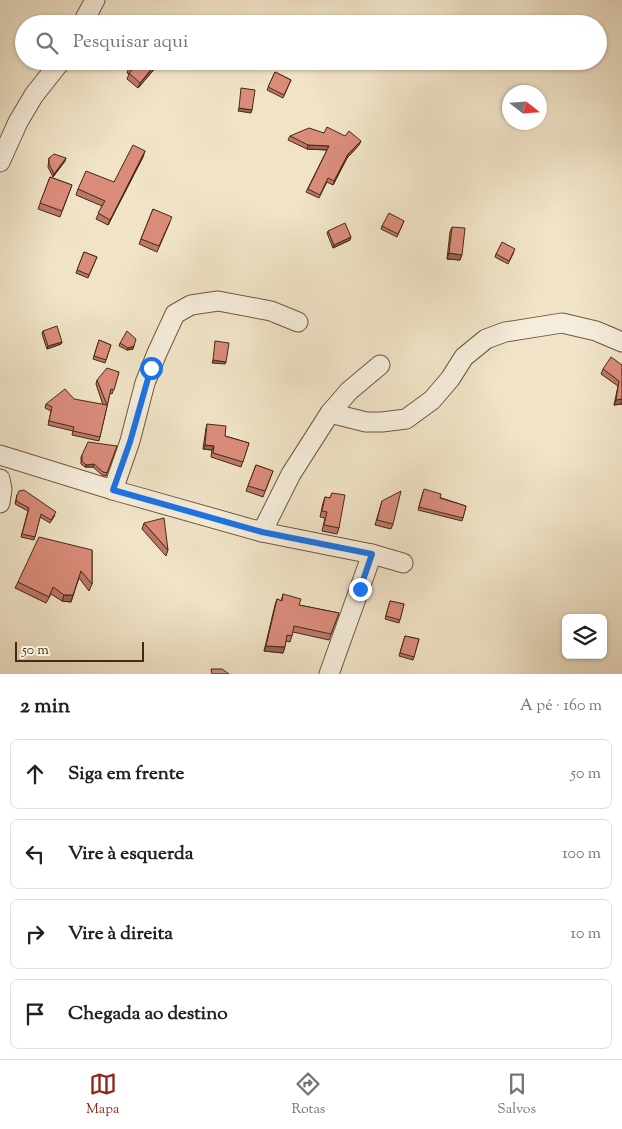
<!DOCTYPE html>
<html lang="pt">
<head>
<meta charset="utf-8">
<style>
	:root { --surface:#fff; --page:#f6f6f6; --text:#202124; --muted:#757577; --line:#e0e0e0; --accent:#8f2418 }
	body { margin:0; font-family:"Sorts Mill Goudy",serif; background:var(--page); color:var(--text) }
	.controls { position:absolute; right:15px; bottom:15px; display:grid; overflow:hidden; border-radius:8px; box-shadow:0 1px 4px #0004 }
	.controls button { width:45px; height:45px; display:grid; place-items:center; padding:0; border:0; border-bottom:1px solid var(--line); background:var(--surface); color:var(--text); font:25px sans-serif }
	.compass { position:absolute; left:502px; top:85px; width:45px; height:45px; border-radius:50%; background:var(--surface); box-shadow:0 1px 4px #0004; rotate:107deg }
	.scale { position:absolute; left:15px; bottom:12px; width:129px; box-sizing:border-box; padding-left:5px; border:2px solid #472811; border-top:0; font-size:14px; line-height:18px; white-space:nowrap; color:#472811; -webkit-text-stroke:4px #f5eddb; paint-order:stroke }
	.stop { position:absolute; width:15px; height:15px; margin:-11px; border:4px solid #1a73e8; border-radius:50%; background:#fff }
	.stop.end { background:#1a73e8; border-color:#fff; box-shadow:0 1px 5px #0008 }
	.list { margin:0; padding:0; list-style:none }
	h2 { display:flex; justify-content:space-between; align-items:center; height:65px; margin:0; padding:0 20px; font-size:21px }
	h2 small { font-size:16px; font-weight:400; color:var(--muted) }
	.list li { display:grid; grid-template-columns:32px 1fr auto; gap:15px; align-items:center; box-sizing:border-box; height:70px; margin:0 10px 10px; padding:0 10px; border:1px solid var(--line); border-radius:8px }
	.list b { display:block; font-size:19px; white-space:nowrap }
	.list em { font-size:16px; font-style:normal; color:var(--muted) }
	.icon { flex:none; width:28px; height:28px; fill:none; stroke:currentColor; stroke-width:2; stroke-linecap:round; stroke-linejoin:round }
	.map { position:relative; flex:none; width:622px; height:674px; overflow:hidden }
	.search { position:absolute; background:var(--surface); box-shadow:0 1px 4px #0004; left:15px; right:15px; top:15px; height:55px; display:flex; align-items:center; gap:12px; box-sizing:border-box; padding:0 18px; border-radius:28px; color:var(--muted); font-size:19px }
	.sheet { height:385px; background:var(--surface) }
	nav { display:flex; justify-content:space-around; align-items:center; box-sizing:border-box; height:70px; border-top:1px solid var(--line); background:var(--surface); font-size:14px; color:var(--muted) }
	nav a { display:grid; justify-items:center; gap:2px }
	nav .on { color:var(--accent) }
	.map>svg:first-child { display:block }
</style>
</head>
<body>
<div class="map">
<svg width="622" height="674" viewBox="0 0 622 674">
	<rect width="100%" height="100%" fill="#f0e3c7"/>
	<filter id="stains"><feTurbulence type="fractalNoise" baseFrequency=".004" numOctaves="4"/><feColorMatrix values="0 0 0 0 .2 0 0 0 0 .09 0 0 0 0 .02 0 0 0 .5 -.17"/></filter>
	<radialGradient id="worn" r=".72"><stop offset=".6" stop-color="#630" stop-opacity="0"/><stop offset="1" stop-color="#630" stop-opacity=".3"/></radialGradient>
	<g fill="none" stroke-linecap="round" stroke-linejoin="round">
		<defs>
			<g id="street">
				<polyline points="82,24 95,0"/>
				<polyline points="0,162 18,122 34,95 61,61"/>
				<polyline points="330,413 366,422 382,422 406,419 432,400 450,379 464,357 486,339 505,332 562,323 596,331 622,342"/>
				<polyline points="0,455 113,490 262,532 372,554 403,563"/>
				<polyline points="0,479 2,489 0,503"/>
				<polyline points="113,490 130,441 145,383 157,353 175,314 191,305 218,301 271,311 298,322"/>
				<polyline points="262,532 291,474 330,413 349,391 380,365"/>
				<polyline points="329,674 372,554"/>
			</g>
		</defs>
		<use href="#street" stroke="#71573e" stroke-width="21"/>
		<use href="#street" stroke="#f5eddb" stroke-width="19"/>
	</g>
	<g fill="#bb786a" stroke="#472811">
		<polygon points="157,66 138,88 127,79 129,74 127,73 129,67"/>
		<polygon points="275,72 291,80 283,98 267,90"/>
		<polygon points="324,133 359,145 347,158 333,185 327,182 319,198 306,192 327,150 307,149 288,140 290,136"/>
		<polygon points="143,157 108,225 96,219 102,206 76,195 78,189 114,182"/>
		<polygon points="49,158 65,161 53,177 48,167"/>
		<polygon points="50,177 72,185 60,217 38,209"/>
		<polygon points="153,209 170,222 157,252 139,244"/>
		<polygon points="404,221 397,237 381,229 382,226"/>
		<polygon points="452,227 460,260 447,259 450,232"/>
		<polygon points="328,231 350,240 333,248 327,233"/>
		<polygon points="84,252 97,257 88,278 76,273"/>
		<polygon points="514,252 508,264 495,257 496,254"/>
		<polygon points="43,331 62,342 61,344 47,349 42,334"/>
		<polygon points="99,340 111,345 105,363 93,359"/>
		<polygon points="120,343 133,349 127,350 119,346"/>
		<polygon points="622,365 622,404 614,405 618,386 601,374 603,369"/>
		<polygon points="119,372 112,394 110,393 99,441 72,435 73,431 48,425 51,411 45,408 46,404 103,405 96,384 97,380"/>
		<polygon points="207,424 225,436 249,443 241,467 211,457 212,450 203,449 206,428"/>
		<polygon points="117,446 106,476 102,475 93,467 85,467 81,464 81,457 82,455"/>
		<polygon points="256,465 273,471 263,497 246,491"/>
		<polygon points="423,492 466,506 462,521 418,510"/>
		<polygon points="332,493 339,528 337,534 322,531 325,518 320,517 323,503 325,497 330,498"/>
		<polygon points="17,495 55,515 50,523 40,517 34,540 21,537 28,511 15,504"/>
		<polygon points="382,501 393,524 391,529 375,525"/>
		<polygon points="144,523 168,550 166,556 142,529"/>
		<polygon points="92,550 92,584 89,591 79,578 71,602 62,601 51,594 46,603 15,588 18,582"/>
		<polygon points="283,594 299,605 339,613 329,640 293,632 290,642 286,641 283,653 264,651 275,605 277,599 281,601"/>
		<polygon points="390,601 404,604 399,623 385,619"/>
		<polygon points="405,636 419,639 413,660 399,656"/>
	</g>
	<g fill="#996256" stroke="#472811">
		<polygon points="159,61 157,66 138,88 140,83"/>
		<polygon points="239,108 252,110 251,113 238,111"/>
		<polygon points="361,141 359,145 347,158 333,185 348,154"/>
		<polygon points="308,145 329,146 328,150 307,149"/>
		<polygon points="145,151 143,157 108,225 110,220"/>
		<polygon points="66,158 65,161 53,177 54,174"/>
		<polygon points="351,237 350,240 333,248 334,245"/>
		<polygon points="449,253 462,255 460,260 447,259"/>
		<polygon points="62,342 61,344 47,349 48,346"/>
		<polygon points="134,346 133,349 127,350 128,348"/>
		<polygon points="213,360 226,362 225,364 212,363"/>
		<polygon points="622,399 622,404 614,405 616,400"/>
		<polygon points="205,445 214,446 212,450 203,449"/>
		<polygon points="94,464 93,467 85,467 86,465"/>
		<polygon points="64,595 73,595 71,602 62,601"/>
		<polygon points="266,646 285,647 283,653 264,651"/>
	</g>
	<g fill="#da8c7b" stroke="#472811">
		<polygon points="134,61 158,61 140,83 129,73 132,70 129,67"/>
		<polygon points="275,72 291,80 284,95 268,87"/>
		<polygon points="241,88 255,90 252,110 239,108"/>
		<polygon points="327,127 345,136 349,131 361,141 348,154 334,181 328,178 320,195 308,189 329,146 308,145 290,136 309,128 324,133"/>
		<polygon points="133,145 145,151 110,220 98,213 105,201 78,189 86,171 114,182"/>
		<polygon points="54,154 66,158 54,174 49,164 49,158"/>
		<polygon points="50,177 72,185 62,211 40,203"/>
		<polygon points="153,209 172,217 159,246 141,239"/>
		<polygon points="389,213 404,221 398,234 382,226"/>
		<polygon points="345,223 351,237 334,245 328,231"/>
		<polygon points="452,227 465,228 462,255 449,253"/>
		<polygon points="502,242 515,249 509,261 496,254"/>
		<polygon points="84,252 97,257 89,275 77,270"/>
		<polygon points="57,326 62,342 48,346 43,331"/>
		<polygon points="127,331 136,339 134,346 128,348 120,343"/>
		<polygon points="99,340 111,345 106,360 94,356"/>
		<polygon points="215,341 229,343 226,362 213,360"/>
		<polygon points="611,357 622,365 622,399 616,400 619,381 603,369"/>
		<polygon points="107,368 119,372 114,390 111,389 100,437 73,431 74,427 49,421 52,407 46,404 65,389 74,399 107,405 97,380"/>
		<polygon points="207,424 226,426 225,436 249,443 243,462 213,453 214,446 205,445"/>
		<polygon points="88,442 117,446 107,473 103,472 94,464 86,465 82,461 82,455"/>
		<polygon points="256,465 273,471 265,491 248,486"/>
		<polygon points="424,489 441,494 440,498 466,506 463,518 419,507"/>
		<polygon points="24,490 56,512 51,520 41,514 35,537 22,534 29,508 16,501 17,495 19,491"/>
		<polygon points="401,491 393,524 377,520 382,501"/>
		<polygon points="332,493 345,495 339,528 324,525 327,512 322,511 325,497 330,498"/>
		<polygon points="164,518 168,550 144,523"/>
		<polygon points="39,537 92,550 92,584 81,571 73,595 64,595 53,587 49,597 18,582"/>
		<polygon points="283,594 301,599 299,605 339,613 331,634 294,626 292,636 287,635 285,647 266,646 277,599 282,601"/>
		<polygon points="390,601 404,604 400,620 386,616"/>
		<polygon points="405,636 419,639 414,657 400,653"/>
		<polygon points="211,669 222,669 229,674 212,674"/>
	</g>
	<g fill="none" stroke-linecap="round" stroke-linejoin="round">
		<polyline stroke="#1a73e8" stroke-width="6" points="151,368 130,442 113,490 262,532 372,554 360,589"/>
	</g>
	<rect width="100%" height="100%" filter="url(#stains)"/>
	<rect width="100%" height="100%" fill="url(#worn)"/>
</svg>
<div class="controls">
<button><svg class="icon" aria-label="layers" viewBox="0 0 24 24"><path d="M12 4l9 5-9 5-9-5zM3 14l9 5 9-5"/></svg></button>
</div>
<svg class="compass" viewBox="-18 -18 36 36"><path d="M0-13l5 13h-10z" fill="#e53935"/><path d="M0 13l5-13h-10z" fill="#757577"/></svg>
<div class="scale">50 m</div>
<div class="stop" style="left:151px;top:368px"></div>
<div class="stop end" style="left:360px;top:589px"></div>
<div class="search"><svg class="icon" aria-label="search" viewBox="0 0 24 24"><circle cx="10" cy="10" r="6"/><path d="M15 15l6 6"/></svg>Pesquisar aqui</div>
</div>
<section class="sheet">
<h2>2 min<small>A pé · 160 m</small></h2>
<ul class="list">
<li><svg class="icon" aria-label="ahead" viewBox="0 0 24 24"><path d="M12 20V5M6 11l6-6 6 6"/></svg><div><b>Siga em frente</b></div><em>50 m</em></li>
<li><svg class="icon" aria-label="left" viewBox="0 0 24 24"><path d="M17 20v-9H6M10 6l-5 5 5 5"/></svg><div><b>Vire à esquerda</b></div><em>100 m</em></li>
<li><svg class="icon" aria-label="right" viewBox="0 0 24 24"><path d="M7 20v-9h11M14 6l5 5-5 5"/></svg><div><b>Vire à direita</b></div><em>10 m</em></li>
<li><svg class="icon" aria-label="arrive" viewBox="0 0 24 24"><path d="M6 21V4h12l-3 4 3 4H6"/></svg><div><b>Chegada ao destino</b></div></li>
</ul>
</section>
<nav>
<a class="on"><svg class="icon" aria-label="map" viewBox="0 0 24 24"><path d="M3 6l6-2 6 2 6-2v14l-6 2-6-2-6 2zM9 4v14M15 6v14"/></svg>Mapa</a>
<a><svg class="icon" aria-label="directions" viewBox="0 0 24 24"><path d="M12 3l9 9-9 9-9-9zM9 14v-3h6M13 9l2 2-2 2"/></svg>Rotas</a>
<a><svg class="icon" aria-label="saved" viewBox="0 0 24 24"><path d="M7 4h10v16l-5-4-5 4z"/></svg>Salvos</a>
</nav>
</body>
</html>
